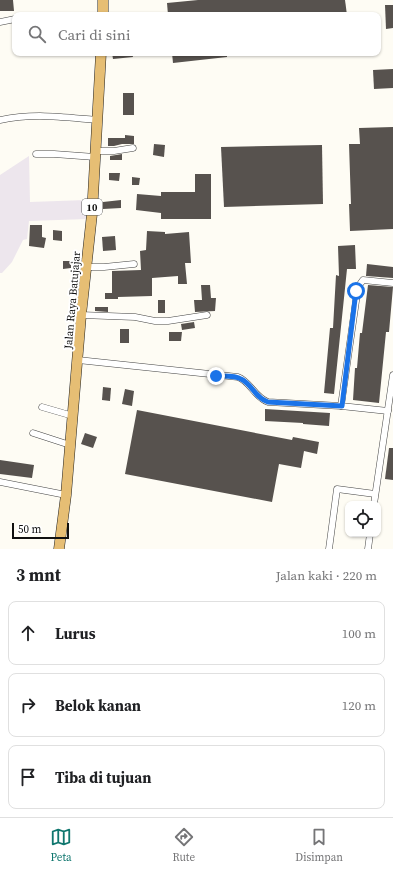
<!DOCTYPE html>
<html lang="id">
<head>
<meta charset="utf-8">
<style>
	:root { --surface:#fff; --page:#f2f2f2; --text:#202124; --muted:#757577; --line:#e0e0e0; --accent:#0f766e }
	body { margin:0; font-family:"Source Serif 4",serif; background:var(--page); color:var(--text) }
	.controls { position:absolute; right:12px; bottom:12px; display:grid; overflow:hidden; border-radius:8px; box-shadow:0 1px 3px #0004 }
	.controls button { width:36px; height:36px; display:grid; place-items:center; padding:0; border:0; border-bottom:1px solid var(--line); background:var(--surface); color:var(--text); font:20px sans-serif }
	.scale { position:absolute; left:12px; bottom:10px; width:57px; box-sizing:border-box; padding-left:4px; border:2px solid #101010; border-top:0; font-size:11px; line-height:14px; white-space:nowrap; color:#101010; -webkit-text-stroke:3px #fff; paint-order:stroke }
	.stop { position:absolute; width:12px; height:12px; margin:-9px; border:3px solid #1a73e8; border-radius:50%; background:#fff }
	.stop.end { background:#1a73e8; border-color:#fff; box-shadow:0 1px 4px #0008 }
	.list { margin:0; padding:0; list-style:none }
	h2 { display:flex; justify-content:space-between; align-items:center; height:52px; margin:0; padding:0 16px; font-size:17px }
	h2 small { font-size:13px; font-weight:400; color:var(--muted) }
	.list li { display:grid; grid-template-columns:26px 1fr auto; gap:12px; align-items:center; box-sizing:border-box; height:64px; margin:0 8px 8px; padding:0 8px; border:1px solid var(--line); border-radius:8px }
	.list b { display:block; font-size:15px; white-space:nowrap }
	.list em { font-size:13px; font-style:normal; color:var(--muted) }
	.icon { flex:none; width:22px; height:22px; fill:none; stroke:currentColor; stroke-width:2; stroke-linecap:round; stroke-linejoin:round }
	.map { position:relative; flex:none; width:393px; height:549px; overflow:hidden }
	.search { position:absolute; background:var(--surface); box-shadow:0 1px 3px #0004; left:12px; right:12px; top:12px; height:44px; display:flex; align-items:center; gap:10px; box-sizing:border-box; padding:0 14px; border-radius:8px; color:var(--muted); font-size:15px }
	.sheet { height:268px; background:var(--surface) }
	nav { display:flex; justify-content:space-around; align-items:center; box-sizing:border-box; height:56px; border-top:1px solid var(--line); background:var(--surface); font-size:11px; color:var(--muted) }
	nav a { display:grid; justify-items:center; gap:2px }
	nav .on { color:var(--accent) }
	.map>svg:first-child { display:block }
</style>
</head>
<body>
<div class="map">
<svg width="393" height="549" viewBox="0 0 393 549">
	<rect width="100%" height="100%" fill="#fefcf4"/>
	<polygon fill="#ede6ed" points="29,156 30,202 86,200 87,219 29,221 27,239 23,240 12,262 2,273 0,273 0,175"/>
	<g fill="#57524e">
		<polygon points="0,0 13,0 14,11 0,11"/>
		<polygon points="198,0 345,0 347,15 168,15 167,3"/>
		<polygon points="385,5 393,5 393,28 386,29"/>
		<polygon points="112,53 132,53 133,57 113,59"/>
		<polygon points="172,53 227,53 227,57 173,63"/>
		<polygon points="393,69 393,88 374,89 373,70"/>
		<rect x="123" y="93" width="11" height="22"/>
		<polygon points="393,127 393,229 350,231 349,204 351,204 349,144 360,144 359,128"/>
		<polygon points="125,135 134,136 134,144 122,144 114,146 108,146 108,138 125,138"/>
		<polygon points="154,144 165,145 164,157 153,155"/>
		<polygon points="322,145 323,204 224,207 221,147"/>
		<polygon points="122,154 122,160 110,160 110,156"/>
		<polygon points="109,173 120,173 119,181 109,180"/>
		<polygon points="195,174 211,174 211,219 161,219 161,213 136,210 137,194 161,196 161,192 195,192"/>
		<polygon points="132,177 140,178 139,185 132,185"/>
		<polygon points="121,200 121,208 103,209 103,202"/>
		<polygon points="30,225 42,225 42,237 46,238 44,248 29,246"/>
		<polygon points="53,230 62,231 62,241 53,240"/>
		<polygon points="147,231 165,232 165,234 189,232 191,263 185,263 187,284 178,284 178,276 152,278 152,296 118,297 118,299 105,299 105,293 112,293 112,271 141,270 140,251 146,250"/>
		<polygon points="115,236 116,250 103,251 102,237"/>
		<polygon points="355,245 356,269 347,269 334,394 324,393 330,328 333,328 336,275 339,276 338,246"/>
		<polygon points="63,261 71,261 71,268 63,269"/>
		<polygon points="367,264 393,267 393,278 366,276"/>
		<polygon points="201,285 210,285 211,298 216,298 215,311 195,312 194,300 202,300"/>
		<polygon points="368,285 393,287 389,332 386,332 379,403 353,400 355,368 357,368 360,333 362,333"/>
		<rect x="158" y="300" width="7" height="13"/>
		<polygon points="95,307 108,307 108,312 95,311"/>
		<polygon points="194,322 195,328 182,330 181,324"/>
		<rect x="120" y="329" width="9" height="14"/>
		<polygon points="169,332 182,332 181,341 169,341"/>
		<polygon points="103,387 111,388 110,401 102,400"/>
		<polygon points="125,389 134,391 132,406 122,404"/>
		<polygon points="265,409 330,413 329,426 303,424 303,423 265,421"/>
		<polygon points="137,410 292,440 293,437 319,442 317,454 304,451 301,468 279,464 272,502 125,474"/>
		<polygon points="85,433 97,437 93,448 81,444"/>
		<polygon points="389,448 393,448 393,480 385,479"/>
		<polygon points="0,460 34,465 32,478 0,474"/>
	</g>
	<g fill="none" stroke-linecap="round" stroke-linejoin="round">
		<defs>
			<g id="minor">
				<polyline points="0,22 15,19"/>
				<path d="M0,120C32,113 65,117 97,120"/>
				<polyline points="95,151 114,151 133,148"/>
				<polyline points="36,154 54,154 95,157"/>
				<polyline points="87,267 104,267 134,264"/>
				<polyline points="81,315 135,317 155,321 168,321 207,315"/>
				<path d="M78,360L238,377C251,382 254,397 268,402L341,406L388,411"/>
				<polyline points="341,406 358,287 363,280 393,283"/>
				<polyline points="42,407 73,416"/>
				<polyline points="33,433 70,445"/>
				<polyline points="0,482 66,495"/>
				<polyline points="374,504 393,375"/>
				<polyline points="329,549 337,489 375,494"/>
				<polyline points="368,549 370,534"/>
			</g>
			<g id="trunk">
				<polyline points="103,0 103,15"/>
				<polyline points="59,549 66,495 81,315 92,214 101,53"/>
			</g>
		</defs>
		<use href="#minor" stroke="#434343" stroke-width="7"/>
		<use href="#trunk" stroke="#212121" stroke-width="11"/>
		<use href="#minor" stroke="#fff" stroke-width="6"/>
		<use href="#trunk" stroke="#e6be74" stroke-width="10"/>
	</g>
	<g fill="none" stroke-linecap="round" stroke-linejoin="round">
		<path stroke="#1a73e8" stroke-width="5" d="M216,376C223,376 235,375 241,379C253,385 254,397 268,402L342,406L356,291"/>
	</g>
	<g text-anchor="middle" stroke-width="4" stroke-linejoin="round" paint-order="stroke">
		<rect fill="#fff" stroke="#585858" stroke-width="1" x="82" y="199" width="20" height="16" rx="3"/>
		<g font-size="10" font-weight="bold" fill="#101010">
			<text x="92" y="211">10</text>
		</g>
		<g font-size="11" fill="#101010" stroke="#fff">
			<text transform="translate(72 300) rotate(-85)" y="4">Jalan Raya Batujajar</text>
		</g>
	</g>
</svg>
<div class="controls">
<button><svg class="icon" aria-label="locate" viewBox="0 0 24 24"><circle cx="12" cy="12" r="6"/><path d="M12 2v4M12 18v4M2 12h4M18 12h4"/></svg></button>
</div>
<div class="scale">50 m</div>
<div class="stop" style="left:356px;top:291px"></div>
<div class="stop end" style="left:216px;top:376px"></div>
<div class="search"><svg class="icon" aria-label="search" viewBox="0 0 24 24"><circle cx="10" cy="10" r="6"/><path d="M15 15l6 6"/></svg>Cari di sini</div>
</div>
<section class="sheet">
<h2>3 mnt<small>Jalan kaki · 220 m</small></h2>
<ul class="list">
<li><svg class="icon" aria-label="ahead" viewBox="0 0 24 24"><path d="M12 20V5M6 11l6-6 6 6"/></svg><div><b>Lurus</b></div><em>100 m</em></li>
<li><svg class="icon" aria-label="right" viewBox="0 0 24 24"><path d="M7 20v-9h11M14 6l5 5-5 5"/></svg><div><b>Belok kanan</b></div><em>120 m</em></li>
<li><svg class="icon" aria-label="arrive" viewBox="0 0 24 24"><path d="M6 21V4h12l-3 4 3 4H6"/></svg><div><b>Tiba di tujuan</b></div></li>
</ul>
</section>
<nav>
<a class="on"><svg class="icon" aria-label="map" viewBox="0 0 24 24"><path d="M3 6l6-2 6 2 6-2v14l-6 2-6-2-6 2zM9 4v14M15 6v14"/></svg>Peta</a>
<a><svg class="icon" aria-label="directions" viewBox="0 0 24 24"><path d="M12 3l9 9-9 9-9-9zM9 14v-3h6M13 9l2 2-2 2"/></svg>Rute</a>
<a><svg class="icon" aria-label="saved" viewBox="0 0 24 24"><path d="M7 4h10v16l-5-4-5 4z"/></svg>Disimpan</a>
</nav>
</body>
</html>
